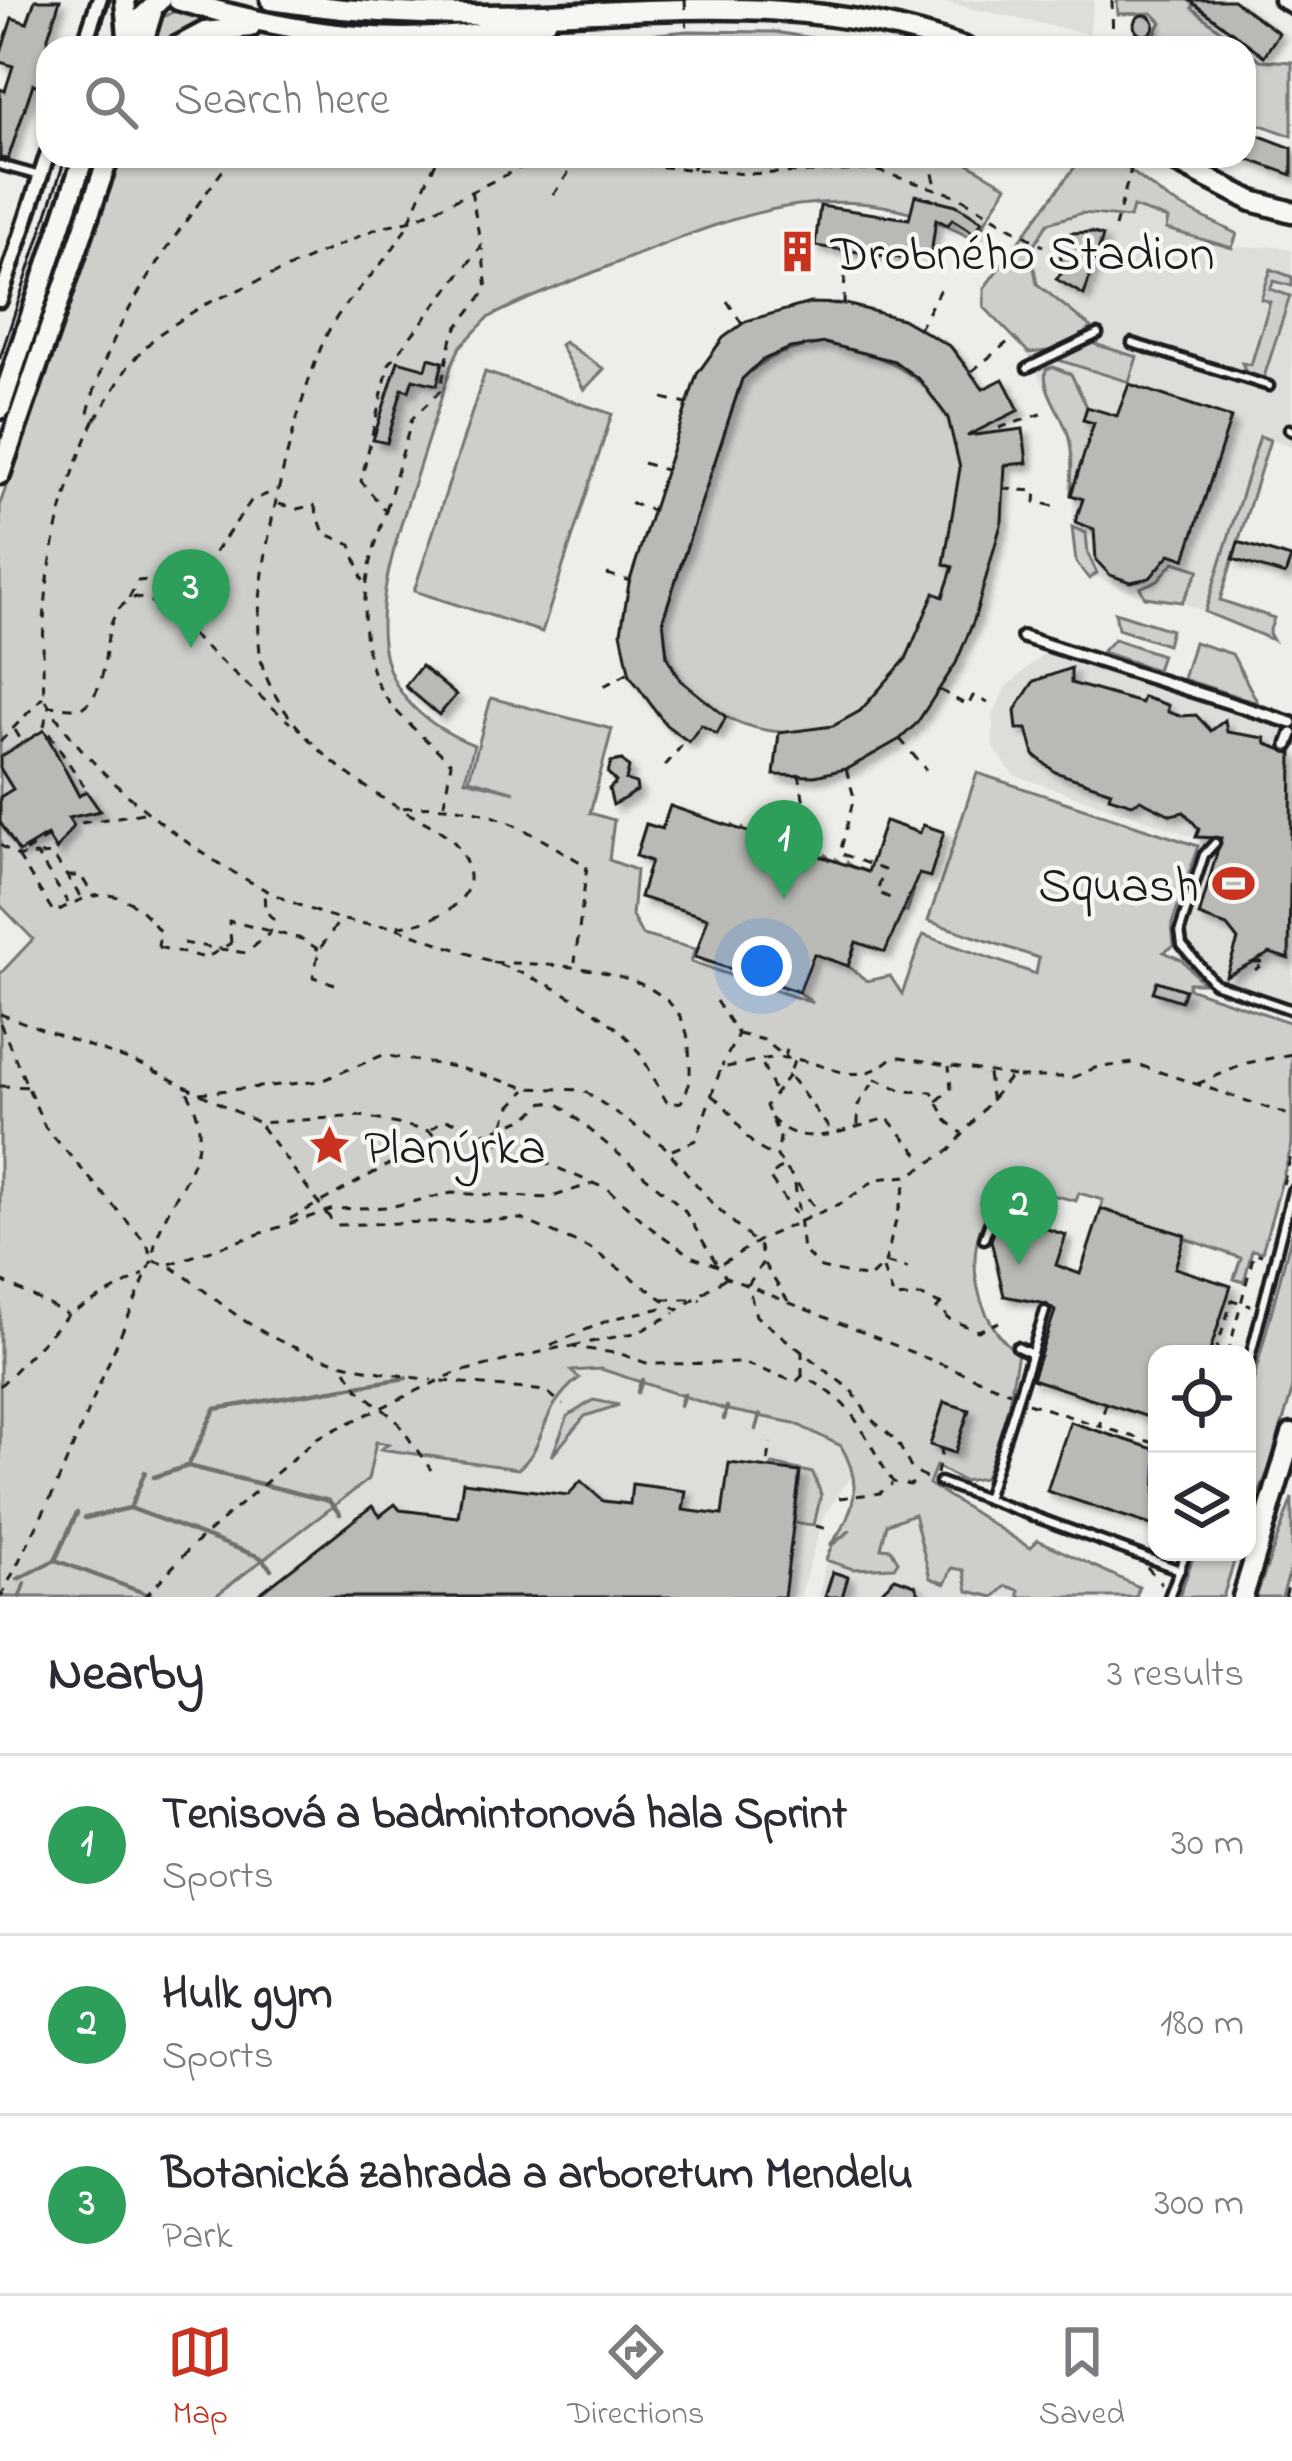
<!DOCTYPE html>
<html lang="en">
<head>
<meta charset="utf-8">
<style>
	:root { --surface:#fff; --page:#f2f2f3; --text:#2b2b33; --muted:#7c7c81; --line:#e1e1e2; --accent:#c8321e }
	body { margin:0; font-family:"Indie Flower",sans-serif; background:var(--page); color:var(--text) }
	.controls { position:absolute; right:36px; bottom:36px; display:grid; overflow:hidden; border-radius:24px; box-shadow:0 3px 9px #0004 }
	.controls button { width:108px; height:108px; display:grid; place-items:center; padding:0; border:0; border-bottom:3px solid var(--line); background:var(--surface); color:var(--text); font:60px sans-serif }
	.you { position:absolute; left:762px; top:966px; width:42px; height:42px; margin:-30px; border:9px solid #fff; border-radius:50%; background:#1a73e8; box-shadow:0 0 0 18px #1a73e833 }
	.badge { display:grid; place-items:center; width:78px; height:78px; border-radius:50%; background:var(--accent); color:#fff; font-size:39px; font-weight:700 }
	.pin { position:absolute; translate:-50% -99px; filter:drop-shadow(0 3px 6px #0008) }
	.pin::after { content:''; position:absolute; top:63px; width:42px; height:36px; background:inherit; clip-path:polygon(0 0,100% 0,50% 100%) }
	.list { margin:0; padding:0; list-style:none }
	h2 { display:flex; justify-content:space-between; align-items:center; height:156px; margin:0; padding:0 48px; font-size:51px }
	h2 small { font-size:39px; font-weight:400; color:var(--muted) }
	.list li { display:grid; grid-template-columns:78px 1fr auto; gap:36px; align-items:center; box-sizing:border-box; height:180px; padding:0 48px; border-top:3px solid var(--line) }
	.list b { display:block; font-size:45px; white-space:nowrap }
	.list p { margin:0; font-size:39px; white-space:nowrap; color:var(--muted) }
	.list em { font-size:39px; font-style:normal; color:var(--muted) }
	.icon { flex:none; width:66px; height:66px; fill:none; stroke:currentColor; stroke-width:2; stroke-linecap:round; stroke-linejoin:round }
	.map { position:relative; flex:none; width:1292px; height:1597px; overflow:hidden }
	.search { position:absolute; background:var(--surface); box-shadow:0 3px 9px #0004; left:36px; right:36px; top:36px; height:132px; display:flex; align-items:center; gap:30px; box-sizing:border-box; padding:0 42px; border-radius:36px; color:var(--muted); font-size:45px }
	.sheet { height:696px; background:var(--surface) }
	nav { display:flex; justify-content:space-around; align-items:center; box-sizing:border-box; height:168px; border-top:3px solid var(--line); background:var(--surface); font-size:33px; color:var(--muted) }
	nav a { display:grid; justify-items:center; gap:6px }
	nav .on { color:var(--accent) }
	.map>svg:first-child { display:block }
</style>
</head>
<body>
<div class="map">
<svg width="1292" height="1597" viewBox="0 0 1292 1597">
	<defs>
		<filter id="shadow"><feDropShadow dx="6" dy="6" stdDeviation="3" flood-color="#0004"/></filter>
	</defs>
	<rect width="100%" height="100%" fill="#edede9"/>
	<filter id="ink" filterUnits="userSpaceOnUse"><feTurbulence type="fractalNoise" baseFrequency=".00833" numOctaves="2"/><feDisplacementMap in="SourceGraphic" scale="24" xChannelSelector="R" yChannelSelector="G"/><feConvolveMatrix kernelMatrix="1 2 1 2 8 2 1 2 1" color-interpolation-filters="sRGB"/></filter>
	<g filter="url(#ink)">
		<g fill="#ddddda">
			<polygon points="934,0 1094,0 1089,34"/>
			<polygon points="1132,207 1169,219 1167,228 1232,248 1279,246 1292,251 1292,447 1260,437 1205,612 1182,602 1153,601 1081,571 1073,547 1074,462 1067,432 1026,351 1077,341 1092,329 1037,285 1030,266 1039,232 1062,215 1126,218"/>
			<polygon points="1076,643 1292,715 1292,1004 1217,977 1207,986 1179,955 1172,937 1200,842 1196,837 1014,775 993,747 993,716 1005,688 1042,655"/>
			<polygon points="601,1369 723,1409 794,1423 841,1446 853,1474 824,1515 800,1597 214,1597 368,1480 375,1441 518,1469 535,1451 551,1403 578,1378 569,1371"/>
			<polygon points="894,1487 1078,1597 819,1597 826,1560 853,1569"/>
		</g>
		<g fill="#cececb" stroke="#757574" stroke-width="3">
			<polygon points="1117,0 1198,0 1192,8 1243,48 1147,48 1161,22 1152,13 1118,14"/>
			<polygon points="179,9 207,19 159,48 149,48 161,18"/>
			<polygon points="687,31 775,32 874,48 447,48 545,36 547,45"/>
			<polygon points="246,38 342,48 202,48"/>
			<polygon points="1244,48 1260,60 1292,62 1292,136 1244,119"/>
			<path d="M127,156H955L1007,186L974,240C851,169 745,211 624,260C579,279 531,295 488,318L460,347L452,364C437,411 422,458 407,505C376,605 352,696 474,745L465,780L515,792L469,779L491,698L612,729L590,813L614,820L609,860L636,870L632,916L642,935L695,949L691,962L813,1003L799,992L695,957L708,915L640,897L651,862L636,856L646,824L662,829L671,806L722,827L731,829L733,824L732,830L742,832L743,827V834L755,831L753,837L762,839L764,834V840L783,846L786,842L784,847L796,845L795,851L806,848L805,853L813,857L817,852L815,857L824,861L826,855L834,864L836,859L844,867L847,862L855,871L914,890L907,912L900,910L885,951L861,944L858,937L848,966L867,981L890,976L902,994L923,935L1036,974L1039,958L928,921L977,773L1198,846L1172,924L1174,946L1164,952L1182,960L1203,983H1189L1188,988L1292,1023V1145L1262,1252L1252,1250L1244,1282L1234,1279L1241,1258L1101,1209L1103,1200L1079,1193L1076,1201L1009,1184C1003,1201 990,1206 983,1222C964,1267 981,1327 1018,1353L1006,1419L985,1478L963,1481L936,1466L929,1484L1030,1548L1038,1540L1139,1587L1136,1597H1019V1590L1006,1586L994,1597L968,1591L964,1570L952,1568L945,1584L930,1578L914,1514L887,1524L881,1548L891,1549L898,1561L894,1567L853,1569L826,1560L832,1545L851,1530L830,1545C856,1513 863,1483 841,1446L794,1423L723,1409L601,1369L571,1371L579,1378C536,1412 549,1444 518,1469L381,1449L389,1444L376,1442L368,1480L214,1597H0V974L33,939L0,905V504L114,174Z"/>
			<polygon points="1083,156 1111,156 1169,200 1237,234 1232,248 1166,229 1168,219 1133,207 1130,218 1082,213 1048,223 1031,250 1037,284 1092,328 1057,350 1029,353 984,307 984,288"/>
			<polygon points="1271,269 1292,277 1292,286 1274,281 1270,289 1290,296 1263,380 1247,375 1242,363 1251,365 1270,302 1261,299"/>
			<polygon points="564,342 604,369 584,390 560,345"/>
			<path d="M825,343C891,353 964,392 960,471C958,502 949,533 944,564L953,567L943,597L935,594C917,639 897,687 855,715C783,761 658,711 663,619L742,379C768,355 790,348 825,343Z"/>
			<polygon points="1091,343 1137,357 1129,382 1058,360"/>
			<path d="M1053,367L1071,374L1087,407L1083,420L1094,423L1071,495C1071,473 1074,456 1068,434C1062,414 1041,389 1046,369Z"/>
			<polygon points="485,372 612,414 542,632 414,591"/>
			<polygon points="1260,436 1270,440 1220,600 1274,618 1269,633 1273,640 1205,612"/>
			<polygon points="1072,527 1086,533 1088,554 1097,573 1089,579 1076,562"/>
			<polygon points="1174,562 1199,570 1182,602 1145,597 1140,588 1158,580"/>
			<polygon points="1115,612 1171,630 1167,645 1118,629"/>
			<polygon points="1114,639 1162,655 1157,670 1102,652"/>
			<polygon points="1194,642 1232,654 1258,703 1183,679"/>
			<polygon points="1292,1233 1292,1391 1269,1469 1247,1520 1247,1405"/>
			<polygon points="593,1400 619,1405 585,1416 552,1456 568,1416"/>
			<polygon points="773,1464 813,1473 821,1494 814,1525 794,1523 800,1472 770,1468"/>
			<polygon points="1292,1498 1292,1564 1282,1597 1256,1597"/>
			<polygon points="1195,1552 1237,1552 1223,1597 1179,1597"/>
		</g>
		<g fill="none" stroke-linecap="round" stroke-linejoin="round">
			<g stroke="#6f6f6d" stroke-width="4.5">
				<polyline points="638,1392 642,1380"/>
				<polyline points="680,1405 684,1394"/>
				<polyline points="724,1419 727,1407"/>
				<polyline points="756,1429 760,1415"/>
				<polyline points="188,1466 215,1409 406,1378"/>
				<polyline points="154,1477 188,1466 329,1501 340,1514"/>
				<polyline points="131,1506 145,1472"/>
				<polyline points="85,1518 130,1508 260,1557 271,1569"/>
				<polyline points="55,1560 77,1513"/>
				<polyline points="18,1579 55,1560 155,1597"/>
				<polyline points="20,1597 25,1583"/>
			</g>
		</g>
		<g fill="#b9b9b6" stroke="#1c1c1c" stroke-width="3" filter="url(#shadow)">
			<polygon points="35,0 60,0 48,37 48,89 33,84 8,159 0,158 0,89 5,91 13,66 0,62 0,55 12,18 27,23"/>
			<polygon points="1189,0 1233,0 1279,33 1264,56"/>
			<circle cx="1144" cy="25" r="10"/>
			<polygon points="1244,130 1292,148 1292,175 1244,158"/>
			<polygon points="915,195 956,205 982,221 974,233 952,219 948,225 936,219 931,255 908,252 908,259 815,246 820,206 909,219"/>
			<polygon points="1091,232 1103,236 1084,295 1056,279 1062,273 1060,248 1053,242 1071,233"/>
			<polygon points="810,303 846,304 902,319 951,347 983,389 1003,379 1019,410 967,436 1023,429 1027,463 1005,465 1002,521 974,620 956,663 917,723 900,739 849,768 815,776 774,775 779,733 833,726 860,711 906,659 934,593 943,597 953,567 944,564 960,468 948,418 920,380 894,361 825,343 790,348 762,360 742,379 663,619 667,657 680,680 726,717 717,734 701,725 689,742 666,725 630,676 621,632 629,583 697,374 723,338 746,321"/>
			<polygon points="429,358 443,362 437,385 413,379 409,391 402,389 387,443 373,440 398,361 426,369"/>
			<polygon points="1129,384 1231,418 1185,559 1170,554 1150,578 1130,582 1110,575 1096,560 1094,529 1075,522 1083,499 1071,495 1094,423 1083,420 1087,407 1117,416"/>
			<polygon points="1238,542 1291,558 1285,575 1233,559"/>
			<polygon points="421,666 456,695 439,715 405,686"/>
			<polygon points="1071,668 1071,683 1141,703 1143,697 1168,705 1168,712 1180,716 1196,715 1211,731 1225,720 1227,732 1265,738 1266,744 1292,753 1289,959 1270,953 1226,976 1238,940 1227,926 1199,916 1221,838 1196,837 1199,829 1184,812 1171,815 1140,800 1132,804 1109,797 1111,791 1055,772 1034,755 1027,729 1017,729 1015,710 1034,681"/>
			<polygon points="44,730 79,796 86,791 100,811 68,818 73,826 56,850 47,835 19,852 0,822 0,797 13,789 0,768 0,757"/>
			<polygon points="622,760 629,768 626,780 636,783 637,791 613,805 609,789 616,782 608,773 611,762"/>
			<polygon points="670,806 868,872 885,821 920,833 923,825 944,832 930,877 919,874 885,952 856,942 848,966 814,954 799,992 695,957 708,918 640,897 651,861 636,856 646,824 662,829"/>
			<polygon points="1157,981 1185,990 1181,1001 1153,992"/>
			<polygon points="1101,1209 1185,1235 1175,1268 1231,1286 1209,1354 1157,1354 1157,1420 1032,1379 1055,1311 1046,1304 1004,1296 991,1240 1001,1214 1066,1235 1056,1265 1080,1274"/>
			<polygon points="944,1402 969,1410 955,1453 930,1445"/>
			<polygon points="1070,1422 1157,1450 1154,1526 1047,1491"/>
			<polygon points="729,1463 800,1472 784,1597 255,1597 372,1506 380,1516 395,1504 400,1510 458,1517 463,1482 568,1495 581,1481 603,1501 630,1504 632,1484 686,1491 683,1510 722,1515"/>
			<polygon points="833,1572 848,1577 842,1597 825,1597"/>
			<polygon points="895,1578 915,1585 921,1597 876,1597"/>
		</g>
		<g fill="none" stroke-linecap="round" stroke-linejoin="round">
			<defs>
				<g id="service">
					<polyline points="0,165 40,176"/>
					<polyline points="1132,343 1269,386"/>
					<polyline points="1027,368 1098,334"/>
					<polyline points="1289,429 1292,431"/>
					<polyline points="1215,843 1204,855 1180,930 1182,945 1214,983 1292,1010"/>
					<polyline points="984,1239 996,1206"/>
					<polyline points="1017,1347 1032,1354"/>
					<polyline points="1247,1370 1292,1191"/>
					<polyline points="940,1482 1180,1570"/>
					<polyline points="986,1499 1045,1311"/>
					<polyline points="1169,1597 1186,1552"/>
				</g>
				<g id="pedestrian">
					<polyline points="1023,637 1292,723"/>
					<polyline points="1288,745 1292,734"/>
				</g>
				<g id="minor">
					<polyline points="1281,0 1292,6"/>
					<polyline points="83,48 99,0"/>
					<polyline points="0,300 48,153"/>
				</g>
				<g id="secondary">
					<polyline points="125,0 128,37"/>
					<path d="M178,0C303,37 418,53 547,20"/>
					<path d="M271,0C371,16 473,17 574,13C714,7 830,0 965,48"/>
					<polyline points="124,48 139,20 160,0"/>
					<polyline points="141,48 152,12"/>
					<polyline points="175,48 205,32 250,27"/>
					<polyline points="1165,156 1252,201 1292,212"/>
					<polyline points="0,409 84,156"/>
					<polyline points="0,474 109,156"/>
					<polyline points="1243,1597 1292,1434"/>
				</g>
			</defs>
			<use href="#service" stroke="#1c1c1c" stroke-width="15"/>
			<use href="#pedestrian" stroke="#1c1c1c" stroke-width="18"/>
			<use href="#minor" stroke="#1c1c1c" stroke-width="21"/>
			<use href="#secondary" stroke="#1c1c1c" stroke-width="27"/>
			<g stroke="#1c1c1c" stroke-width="3" stroke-dasharray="9 9" stroke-linecap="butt">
				<polyline points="1112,0 1113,48"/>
				<polyline points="709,48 750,48"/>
				<path d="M233,156C175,237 112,314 88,413L94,421C53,511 39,597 44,696C91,792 322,965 433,918C448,912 467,900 469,881C470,867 462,850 452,840C437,826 415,818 397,807C346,776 288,732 265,674C240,610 296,403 325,338C342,301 374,277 396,244C415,216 422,185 440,156"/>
				<polyline points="763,156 764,171"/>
				<polyline points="928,156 936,185"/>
				<polyline points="163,158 180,168 202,156"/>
				<polyline points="692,169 700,156"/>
				<polyline points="553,195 574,165"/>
				<polyline points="1115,227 1131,169"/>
				<polyline points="727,301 742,324"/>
				<polyline points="844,304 845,269"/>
				<polyline points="919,329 940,289"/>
				<polyline points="972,371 1008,342"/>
				<polyline points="663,398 686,404"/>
				<polyline points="95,420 129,365 156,336 202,306 380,227 413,220 520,168 618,163 746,174 875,170 958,196 1043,246"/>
				<polyline points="999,428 1047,412"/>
				<polyline points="643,463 665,470"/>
				<polyline points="1003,489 1036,491 1035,502 1055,506"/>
				<polyline points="630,503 652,510"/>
				<polyline points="279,504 297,509 314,505 324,533 351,545 363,581"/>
				<polyline points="386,510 412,419 440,391 453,333 487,289 482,249"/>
				<polyline points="607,574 630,581"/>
				<polyline points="129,598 138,581 199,575 251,501 277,490"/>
				<polyline points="604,686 629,672"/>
				<polyline points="940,690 968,706 973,696 988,703"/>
				<polyline points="15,730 23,743"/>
				<polyline points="900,739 926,770"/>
				<polyline points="0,742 43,697"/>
				<polyline points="665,766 686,740"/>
				<polyline points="846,769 854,797 840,853 884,870 877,892 890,898 888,903"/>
				<polyline points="799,773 804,804"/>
				<path d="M84,786L44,726L49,706L80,709C122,683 89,615 136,597L157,604L290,723"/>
				<path d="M444,804L451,763C427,739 387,710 375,678C354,620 367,566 386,511L361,481L389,364L481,247L471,190"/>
				<path d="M403,808C485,800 519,826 587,866L575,962"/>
				<polyline points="81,823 143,813"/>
				<path d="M48,837L18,856L54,913C100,886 127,887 160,932L158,947"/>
				<polyline points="0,845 18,856 37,855 68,903"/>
				<polyline points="40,855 52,854 80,896"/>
				<polyline points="67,876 81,876 91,892"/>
				<path d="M397,928C472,957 563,978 623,1034C643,1052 654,1081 668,1104L681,1102C693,1084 690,1068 689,1048C685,960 544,965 484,962"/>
				<polyline points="183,943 246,953 270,933 273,919 265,910 264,890"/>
				<polyline points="231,943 229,921 302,939 319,950"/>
				<polyline points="1253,962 1265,962 1255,970"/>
				<polyline points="335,984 313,977 319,950 340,920"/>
				<polyline points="716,1001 738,1034 722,1066"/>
				<polyline points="0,1014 142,1065 259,1123 361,1116 429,1131 437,1138 471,1131 609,1190 651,1228 693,1257 718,1266 726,1277 1010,1392"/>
				<polyline points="0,1023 45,1127 147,1244 152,1259"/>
				<polyline points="738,1034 764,1040 785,1057 787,1049"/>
				<polyline points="794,1061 789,1075 829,1128"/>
				<polyline points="763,1065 773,1089"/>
				<polyline points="988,1074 992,1104"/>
				<polyline points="789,1075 766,1106 780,1138 777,1156 818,1212"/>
				<polyline points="875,1079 904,1091 932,1092 947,1121 962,1133"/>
				<polyline points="1197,1084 1247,1063 1292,1054"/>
				<polyline points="0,1086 33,1087"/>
				<polyline points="199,1093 321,1081 383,1055 460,1068 527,1088 583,1090 664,1146 711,1202 760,1247 763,1262 748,1285 756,1316 851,1390 871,1419 897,1441 912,1470 932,1482"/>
				<path d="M712,1096C741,1113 739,1146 776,1156"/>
				<polyline points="937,1101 951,1089 949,1066"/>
				<path d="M771,1118C804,1153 847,1128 887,1118L923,1159"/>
				<polyline points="504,1124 509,1108 526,1090"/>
				<polyline points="858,1125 858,1105 875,1080"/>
				<polyline points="261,1126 335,1225 521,1219 591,1249 678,1310 725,1278"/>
				<polyline points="431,1129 445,1120 469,1126 471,1131"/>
				<polyline points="479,1135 527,1118 544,1102 559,1104 683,1208 718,1266 765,1237 844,1202 876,1179 908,1176 950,1150 1010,1077 1074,1077 1095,1068 1133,1063 1292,1116"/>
				<path d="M672,1150L696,1140L721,1068C741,1065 767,1056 787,1058C830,1062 856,1092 894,1056L1014,1076"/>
				<polyline points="781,1168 769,1177 795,1214"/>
				<polyline points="795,1184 803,1250 821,1268 869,1278 885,1263 907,1178"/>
				<polyline points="1283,1184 1292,1153"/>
				<polyline points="290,1219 437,1138"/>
				<path d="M154,1261L168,1265C198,1283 223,1308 253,1326C309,1361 367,1371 432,1380"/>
				<polyline points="887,1263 908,1268"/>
				<polyline points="170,1264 333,1209 389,1207 452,1193 549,1198 594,1183"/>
				<polyline points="764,1264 788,1301"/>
				<polyline points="883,1269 894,1298 922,1296 942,1305 947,1318 978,1331 999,1322"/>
				<polyline points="0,1280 67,1314"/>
				<polyline points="663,1299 701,1299"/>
				<polyline points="936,1310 945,1299"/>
				<polyline points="551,1345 611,1319 666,1307"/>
				<polyline points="572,1346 639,1332 675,1313"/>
				<polyline points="1215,1354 1232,1300 1251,1306"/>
				<polyline points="1228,1354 1254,1253 1262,1255"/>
				<polyline points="346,1370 358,1389 396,1420 431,1470"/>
				<polyline points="802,1376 802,1351"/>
				<polyline points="442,1381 546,1391 563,1405"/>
				<polyline points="0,1386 68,1315 144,1274"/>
				<polyline points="1028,1403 1099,1426"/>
				<polyline points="1106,1404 1099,1426 1157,1444"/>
				<polyline points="768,1461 771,1443"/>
				<polyline points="937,1474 942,1449"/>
				<polyline points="839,1498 880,1493 892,1484"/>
				<polyline points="816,1526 827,1529"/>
				<polyline points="1152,1550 1157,1529"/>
				<polyline points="1147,1567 1162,1584"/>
				<path d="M1,1597L54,1491L152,1261C159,1195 227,1158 186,1090"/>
				<path d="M145,1597L191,1547L317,1438L455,1373L566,1346L621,1354L649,1364L743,1363L796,1382L802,1376C858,1402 862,1436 893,1482L910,1485L919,1479"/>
				<polyline points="1285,1597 1292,1573"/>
			</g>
			<use href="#service" stroke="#f6f6f2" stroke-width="6"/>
			<use href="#pedestrian" stroke="#f6f6f2" stroke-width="9"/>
			<use href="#minor" stroke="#f6f6f2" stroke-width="12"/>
			<use href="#secondary" stroke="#f6f6f2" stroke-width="18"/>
			<g stroke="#1c1c1c" stroke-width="3">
				<polyline points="94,48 110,0"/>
				<polyline points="0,358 66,156"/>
			</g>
			<g stroke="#1c1c1c" stroke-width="3" stroke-dasharray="9 9" stroke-linecap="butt">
				<polyline points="685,0 688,48"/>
				<polyline points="158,947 206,958 231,943"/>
			</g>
		</g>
	</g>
	<defs>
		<symbol id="building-bare" viewBox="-9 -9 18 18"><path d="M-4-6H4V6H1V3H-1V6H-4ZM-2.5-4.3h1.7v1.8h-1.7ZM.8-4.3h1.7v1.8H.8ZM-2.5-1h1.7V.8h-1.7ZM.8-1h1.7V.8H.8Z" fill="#c8321e" stroke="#f6f6f2" stroke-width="2.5" paint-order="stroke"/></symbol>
		<symbol id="stadium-bare" viewBox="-9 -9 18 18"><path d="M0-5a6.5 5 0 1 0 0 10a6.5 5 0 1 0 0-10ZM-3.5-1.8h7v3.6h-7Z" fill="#c8321e" stroke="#f6f6f2" stroke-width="2.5" paint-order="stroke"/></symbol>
		<symbol id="sight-bare" viewBox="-9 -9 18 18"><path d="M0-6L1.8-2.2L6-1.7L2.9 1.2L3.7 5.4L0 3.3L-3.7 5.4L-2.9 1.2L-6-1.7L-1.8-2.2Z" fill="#c8321e" stroke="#f6f6f2" stroke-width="2.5" paint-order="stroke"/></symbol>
	</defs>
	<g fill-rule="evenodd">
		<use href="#building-bare" x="768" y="222" width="59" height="59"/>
		<use href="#stadium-bare" x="1204" y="854" width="59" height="59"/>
		<use href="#sight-bare" x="300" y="1116" width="59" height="59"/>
	</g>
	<g text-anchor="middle" stroke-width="9" stroke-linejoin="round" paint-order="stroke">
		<g font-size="51" fill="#1c1c1c" stroke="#f6f6f2" text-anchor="start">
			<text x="831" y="269">Drobného Stadion</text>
			<text x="1199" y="901" text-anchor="end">Squash</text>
			<text x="364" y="1163">Planýrka</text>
		</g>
	</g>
</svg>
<div class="controls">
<button><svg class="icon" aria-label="locate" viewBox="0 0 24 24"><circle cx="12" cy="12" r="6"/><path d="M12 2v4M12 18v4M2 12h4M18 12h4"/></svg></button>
<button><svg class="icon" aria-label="layers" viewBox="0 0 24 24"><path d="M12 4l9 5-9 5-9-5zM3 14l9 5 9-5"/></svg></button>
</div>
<div class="you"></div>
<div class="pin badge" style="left:784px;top:899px;background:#2e9e5b">1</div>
<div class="pin badge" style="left:1019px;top:1265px;background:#2e9e5b">2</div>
<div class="pin badge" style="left:191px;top:648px;background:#2e9e5b">3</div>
<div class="search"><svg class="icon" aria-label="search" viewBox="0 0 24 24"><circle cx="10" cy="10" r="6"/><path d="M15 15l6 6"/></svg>Search here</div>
</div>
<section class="sheet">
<h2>Nearby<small>3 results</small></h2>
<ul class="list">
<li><span class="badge" style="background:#2e9e5b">1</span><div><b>Tenisová a badmintonová hala Sprint</b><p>Sports</p></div><em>30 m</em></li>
<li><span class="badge" style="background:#2e9e5b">2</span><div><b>Hulk gym</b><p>Sports</p></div><em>180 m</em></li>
<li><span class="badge" style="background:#2e9e5b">3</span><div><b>Botanická zahrada a arboretum Mendelu</b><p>Park</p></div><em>300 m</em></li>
</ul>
</section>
<nav>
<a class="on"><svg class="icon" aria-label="map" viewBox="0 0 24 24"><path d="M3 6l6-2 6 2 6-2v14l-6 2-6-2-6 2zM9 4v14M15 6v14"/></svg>Map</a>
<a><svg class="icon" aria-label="directions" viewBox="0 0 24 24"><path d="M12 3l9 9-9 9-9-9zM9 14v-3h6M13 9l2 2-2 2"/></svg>Directions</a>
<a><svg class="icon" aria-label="saved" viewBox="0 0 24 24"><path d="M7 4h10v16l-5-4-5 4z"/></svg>Saved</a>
</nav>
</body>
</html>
